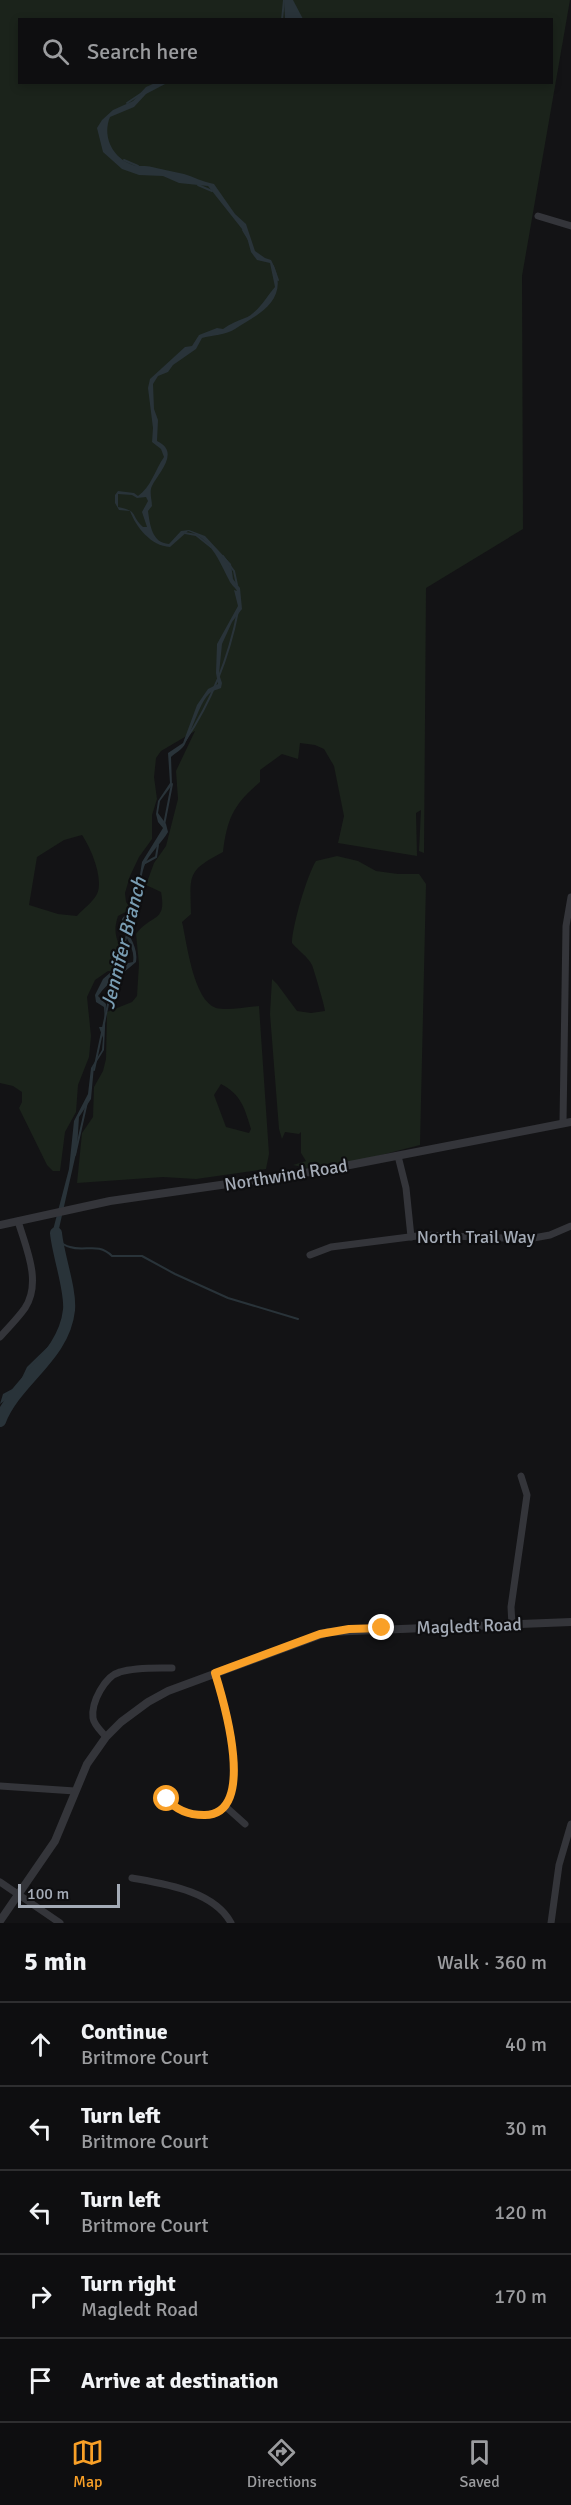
<!DOCTYPE html>
<html lang="en">
<head>
<meta charset="utf-8">
<style>
	:root { --surface:#0e0e10; --page:#1c1c1e; --text:#f1f3f6; --muted:#9b9c9f; --line:#2e2e30; --accent:#f9a027 }
	body { margin:0; font-family:Signika,sans-serif; background:var(--page); color:var(--text) }
	.scale { position:absolute; left:18px; bottom:15px; width:102px; box-sizing:border-box; padding-left:6px; border:3px solid #a4abb6; border-top:0; font-size:16px; line-height:21px; white-space:nowrap; color:#a4abb6; -webkit-text-stroke:4px #0e0e10; paint-order:stroke }
	.stop { position:absolute; width:18px; height:18px; margin:-14px; border:4px solid #f9a027; border-radius:50%; background:#fff }
	.stop.end { background:#f9a027; border-color:#fff; box-shadow:0 2px 6px #0008 }
	.list { margin:0; padding:0; list-style:none }
	h2 { display:flex; justify-content:space-between; align-items:center; height:78px; margin:0; padding:0 24px; font-size:26px }
	h2 small { font-size:20px; font-weight:400; color:var(--muted) }
	.list li { display:grid; grid-template-columns:39px 1fr auto; gap:18px; align-items:center; box-sizing:border-box; height:84px; padding:0 24px; border-top:2px solid var(--line) }
	.list b { display:block; font-size:22px; white-space:nowrap }
	.list p { margin:0; font-size:20px; white-space:nowrap; color:var(--muted) }
	.list em { font-size:20px; font-style:normal; color:var(--muted) }
	.icon { flex:none; width:33px; height:33px; fill:none; stroke:currentColor; stroke-width:2; stroke-linecap:round; stroke-linejoin:round }
	.map { position:relative; flex:none; width:571px; height:1923px; overflow:hidden }
	.search { position:absolute; background:var(--surface); box-shadow:0 3px 9px #0003; left:18px; right:18px; top:18px; height:66px; display:flex; align-items:center; gap:15px; box-sizing:border-box; padding:0 21px; border-radius:0px; color:var(--muted); font-size:22px }
	.sheet { height:498px; background:var(--surface) }
	nav { display:flex; justify-content:space-around; align-items:center; box-sizing:border-box; height:84px; border-top:2px solid var(--line); background:var(--surface); font-size:16px; color:var(--muted) }
	nav a { display:grid; justify-items:center; gap:3px }
	nav .on { color:var(--accent) }
	.map>svg:first-child { display:block }
</style>
</head>
<body>
<div class="map">
<svg width="571" height="1923" viewBox="0 0 571 1923">
	<rect width="100%" height="100%" fill="#131315"/>
	<g fill="#1b231b" fill-rule="evenodd">
		<path d="M0,0H570L522,276L523,529L426,588L424,853L419,851L421,810L416,813L417,856L338,843L344,816L334,766L324,749L315,745L300,743L298,759L282,754L260,770V782C234,804 227,818 223,852C187,871 190,874 191,914L182,922C187,943 193,1000 216,1008C228,1011 246,1007 259,1006L269,1154L266,1169L196,1179L163,1177L77,1183L82,1133L93,1117L94,1087L103,1071L106,1059L107,1012L132,1002L137,996L139,964L136,934C151,914 167,923 161,892L146,885L154,863L166,846L178,799L176,771L195,731L161,751L156,758L154,777L157,799L152,815V839L139,857L130,876L125,893L126,902L131,909L118,916C112,934 118,939 122,955C124,962 120,973 119,980L113,971H108L95,980L87,997L91,1036L89,1057L78,1085L76,1112L65,1132L60,1171H53L47,1165L19,1108L22,1102V1092L13,1086L0,1083ZM20,20H552V82H20ZM82,835C91,848 104,879 97,894C93,902 83,909 77,916L58,914L29,905L37,857L64,840ZM221,1084C241,1094 245,1109 251,1129L249,1133L226,1127L214,1095Z"/>
		<path d="M337,856L358,861L376,871L398,874H419L426,884L420,1145L354,1162L325,1164L307,1168L293,1165L306,1161L301,1153V1132L299,1134L285,1132L282,1139L279,1129L270,1014L272,979L277,984L297,1011L311,1013L325,1011C325,1007 314,970 312,965C308,957 298,950 292,943C292,927 307,875 316,861Z"/>
	</g>
	<g fill="#293339" fill-rule="evenodd">
		<polygon points="284,0 293,0 303,19 285,19"/>
		<path d="M155,83H167L146,94L134,107L110,117C102,136 112,158 133,165C139,167 146,165 152,167C162,169 173,172 184,174C194,177 203,182 214,184L235,214L246,224L255,251L265,258L271,260C291,298 263,312 235,329C226,335 212,335 202,338L196,349L173,365L168,372L158,376L153,384L154,409L158,420L157,441C181,452 158,473 152,486C149,492 152,500 152,506L148,511C150,525 152,543 169,544L181,531L189,530L205,536L231,564L233,579L240,588L242,609L232,622L222,644L219,674L222,683L221,688C216,690 211,691 208,695C200,703 191,732 185,744C183,749 175,753 171,757L172,785L160,801L158,813L166,824L168,832C161,844 148,854 144,867C137,887 148,903 125,917C124,935 139,943 136,962C123,974 109,980 98,996L106,1004L104,1050L94,1066L91,1099L79,1117L77,1149L58,1233L61,1277L68,1289L72,1305L70,1316L54,1348L34,1365L19,1390L0,1404L3,1394L18,1386L27,1367L60,1335V1324L70,1304L60,1279L53,1230L69,1169L74,1121L88,1094L91,1068L102,1050L103,1038L99,1027H103L105,1022L104,1007L96,1002L95,995L103,979L119,965L133,962C136,945 121,936 122,919L136,900L142,862L163,828L158,822L156,814L158,801L170,783L168,753L183,743L197,705L208,689L218,684L216,673L217,644L238,606L234,590L237,591C235,587 231,585 229,580C219,560 210,538 188,531L170,547C151,546 136,527 130,511L119,510L115,503V495L118,491L134,493L138,496C151,487 155,470 164,457L161,449L152,442L153,428L148,388L150,379L185,347L192,346L199,335L217,328L223,329C230,324 237,321 245,318C258,313 267,296 275,287L270,263L257,260L251,252L246,234L208,186L179,183L163,176L139,175L122,169L103,152L97,128L102,120L113,110L133,101L146,87ZM118,494L132,495L137,498L146,497L148,501L142,512L147,527H143C130,515 139,511 118,507Z"/>
	</g>
	<g fill="none" stroke-linecap="round" stroke-linejoin="round">
		<g stroke="#293339" stroke-width="2">
			<polyline points="282,20 284,0"/>
			<polyline points="127,103 142,93"/>
			<polyline points="124,160 138,166"/>
			<polyline points="198,185 212,191"/>
			<polyline points="243,230 249,240"/>
			<polyline points="273,266 278,280"/>
			<polyline points="185,533 196,535 211,547"/>
			<polyline points="223,556 234,571 237,585"/>
			<path d="M185,741C211,702 229,657 238,611"/>
			<polyline points="164,825 172,784"/>
			<polyline points="145,863 156,857 158,845"/>
			<polyline points="115,971 128,932 127,913"/>
			<polyline points="94,1070 114,976"/>
			<polyline points="75,1155 87,1102"/>
			<path d="M57,1240C61,1243 66,1246 70,1247C85,1252 98,1242 112,1256H142L175,1274L228,1298L298,1319"/>
		</g>
		<path stroke="#293339" stroke-width="12" d="M0,1421C16,1380 64,1357 69,1310C71,1290 58,1255 56,1233"/>
		<g stroke="#34353a" stroke-width="7">
			<polyline points="538,216 571,226"/>
			<polyline points="563,1123 566,926 571,897"/>
			<polyline points="398,1156 406,1188 411,1237"/>
			<polyline points="310,1255 331,1247 425,1235 528,1239 550,1235 571,1226"/>
			<path d="M0,1337C8,1328 18,1318 25,1308C42,1282 26,1248 18,1221"/>
			<polyline points="512,1625 511,1607 527,1495 521,1476"/>
			<path d="M106,1737C101,1731 94,1725 93,1718C91,1702 105,1676 120,1672C136,1667 156,1668 172,1668"/>
			<polyline points="0,1786 75,1791"/>
			<path d="M167,1799C176,1810 190,1815 204,1815C258,1816 224,1702 215,1673"/>
			<polyline points="226,1807 245,1824"/>
			<path d="M132,1878C165,1884 214,1891 231,1923"/>
			<polyline points="0,1882 60,1923"/>
			<polyline points="551,1923 559,1865 571,1824"/>
		</g>
		<g stroke="#34353a" stroke-width="8">
			<polyline points="0,1225 110,1201 324,1170 571,1122"/>
			<polyline points="0,1921 55,1841 87,1764 106,1737 121,1722 148,1702 168,1691 328,1632 571,1622"/>
		</g>
	</g>
	<g fill="none" stroke-linecap="round" stroke-linejoin="round">
		<path stroke="#f9a027" stroke-width="8" d="M167,1799C176,1810 190,1815 204,1815C258,1816 224,1702 215,1673L320,1634L349,1629L382,1628"/>
	</g>
	<g text-anchor="middle" stroke-width="4.5" stroke-linejoin="round" paint-order="stroke">
		<g font-size="18" fill="#a4abb6" stroke="#0e0e10">
			<text transform="translate(286 1175) rotate(-9)" y="6">Northwind Road</text>
			<text x="476" y="1243">North Trail Way</text>
			<text transform="translate(469 1626) rotate(-2)" y="6">Magledt Road</text>
		</g>
		<g font-size="20" font-style="italic" fill="#799db3" stroke="#0e0e10">
			<text transform="translate(123 943) rotate(-76)" y="7">Jennifer Branch</text>
		</g>
	</g>
</svg>
<div class="scale">100 m</div>
<div class="stop" style="left:167px;top:1799px"></div>
<div class="stop end" style="left:382px;top:1628px"></div>
<div class="search"><svg class="icon" aria-label="search" viewBox="0 0 24 24"><circle cx="10" cy="10" r="6"/><path d="M15 15l6 6"/></svg>Search here</div>
</div>
<section class="sheet">
<h2>5 min<small>Walk · 360 m</small></h2>
<ul class="list">
<li><svg class="icon" aria-label="ahead" viewBox="0 0 24 24"><path d="M12 20V5M6 11l6-6 6 6"/></svg><div><b>Continue</b><p>Britmore Court</p></div><em>40 m</em></li>
<li><svg class="icon" aria-label="left" viewBox="0 0 24 24"><path d="M17 20v-9H6M10 6l-5 5 5 5"/></svg><div><b>Turn left</b><p>Britmore Court</p></div><em>30 m</em></li>
<li><svg class="icon" aria-label="left" viewBox="0 0 24 24"><path d="M17 20v-9H6M10 6l-5 5 5 5"/></svg><div><b>Turn left</b><p>Britmore Court</p></div><em>120 m</em></li>
<li><svg class="icon" aria-label="right" viewBox="0 0 24 24"><path d="M7 20v-9h11M14 6l5 5-5 5"/></svg><div><b>Turn right</b><p>Magledt Road</p></div><em>170 m</em></li>
<li><svg class="icon" aria-label="arrive" viewBox="0 0 24 24"><path d="M6 21V4h12l-3 4 3 4H6"/></svg><div><b>Arrive at destination</b></div></li>
</ul>
</section>
<nav>
<a class="on"><svg class="icon" aria-label="map" viewBox="0 0 24 24"><path d="M3 6l6-2 6 2 6-2v14l-6 2-6-2-6 2zM9 4v14M15 6v14"/></svg>Map</a>
<a><svg class="icon" aria-label="directions" viewBox="0 0 24 24"><path d="M12 3l9 9-9 9-9-9zM9 14v-3h6M13 9l2 2-2 2"/></svg>Directions</a>
<a><svg class="icon" aria-label="saved" viewBox="0 0 24 24"><path d="M7 4h10v16l-5-4-5 4z"/></svg>Saved</a>
</nav>
</body>
</html>
